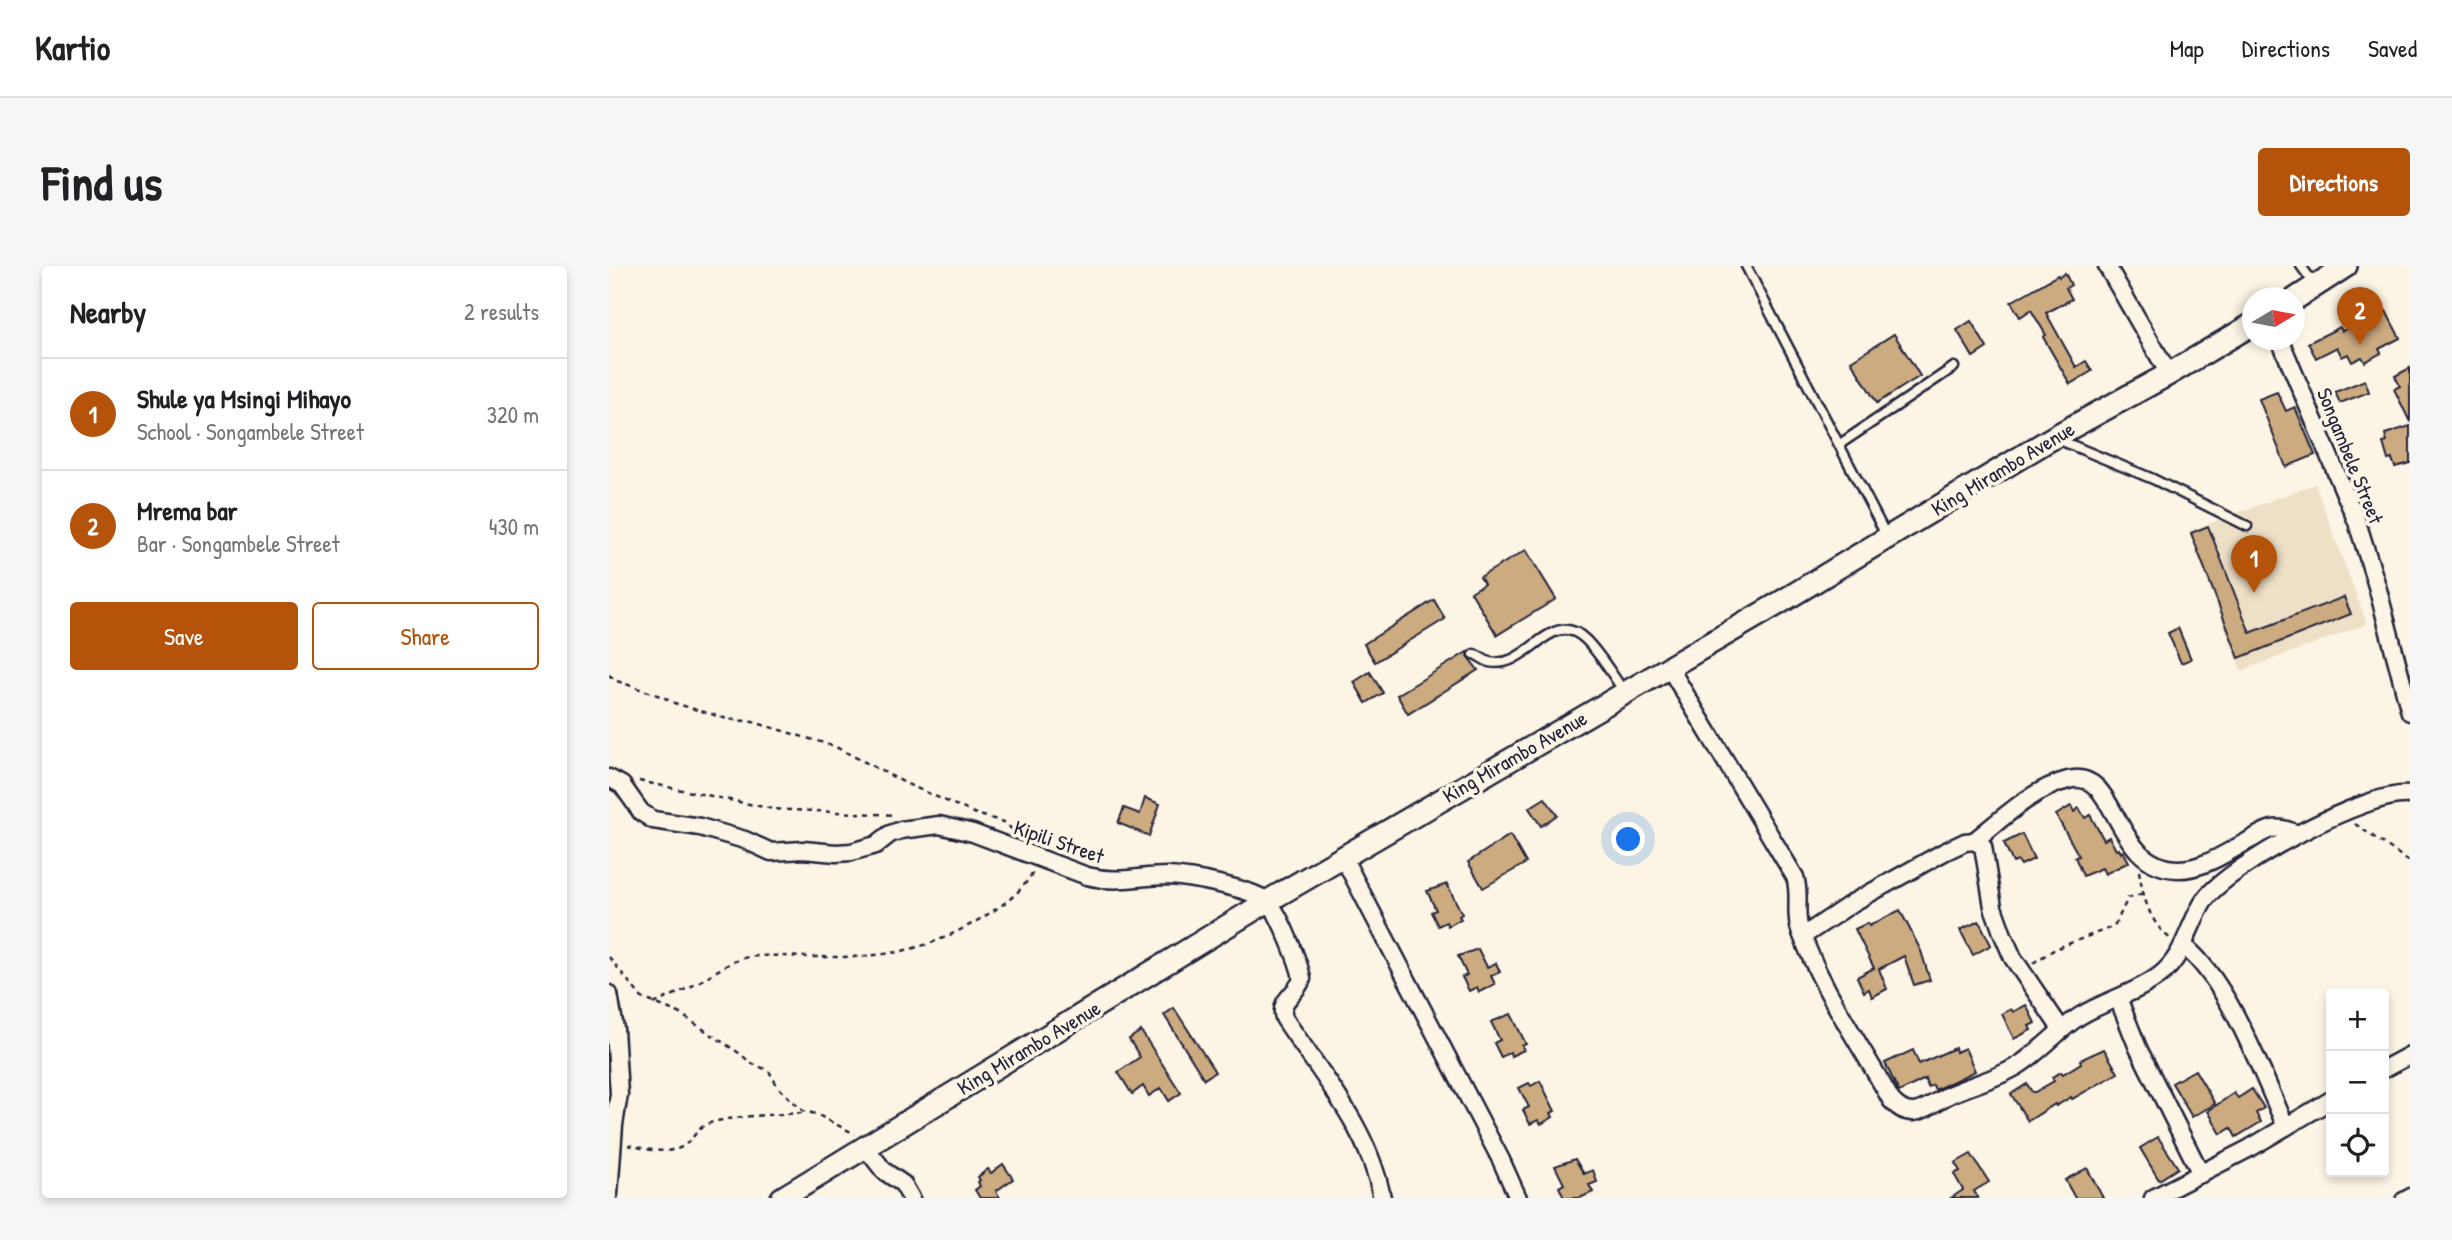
<!DOCTYPE html>
<html lang="en">
<head>
<meta charset="utf-8">
<style>
	:root { --surface:#fff; --page:#f6f6f6; --text:#202124; --muted:#757577; --line:#e0e0e0; --accent:#b45309 }
	body { margin:0; font-family:"Patrick Hand",sans-serif; background:var(--page); color:var(--text) }
	.controls { position:absolute; right:21px; bottom:21px; display:grid; overflow:hidden; border-radius:7px; box-shadow:0 4px 10px #0003 }
	.controls button { width:63px; height:63px; display:grid; place-items:center; padding:0; border:0; border-bottom:2px solid var(--line); background:var(--surface); color:var(--text); font:35px sans-serif }
	.compass { position:absolute; left:1633px; top:21px; width:63px; height:63px; border-radius:50%; background:var(--surface); box-shadow:0 4px 10px #0003; rotate:80deg }
	.you { position:absolute; left:1020px; top:574px; width:24px; height:24px; margin:-18px; border:5px solid #fff; border-radius:50%; background:#1a73e8; box-shadow:0 0 0 10px #1a73e833 }
	.badge { display:grid; place-items:center; width:46px; height:46px; border-radius:50%; background:var(--accent); color:#fff; font-size:23px; font-weight:700 }
	.pin { position:absolute; translate:-50% -58px; filter:drop-shadow(0 2px 4px #0008) }
	.pin::after { content:''; position:absolute; top:37px; width:24px; height:21px; background:inherit; clip-path:polygon(0 0,100% 0,50% 100%) }
	.list { margin:0; padding:0; list-style:none }
	h2 { display:flex; justify-content:space-between; align-items:center; height:91px; margin:0; padding:0 28px; font-size:30px }
	h2 small { font-size:23px; font-weight:400; color:var(--muted) }
	.list li { display:grid; grid-template-columns:46px 1fr auto; gap:21px; align-items:center; box-sizing:border-box; height:112px; padding:0 28px; border-top:2px solid var(--line) }
	.list b { display:block; font-size:26px; white-space:nowrap }
	.list p { margin:0; font-size:23px; white-space:nowrap; color:var(--muted) }
	.list em { font-size:23px; font-style:normal; color:var(--muted) }
	.actions { display:flex; gap:14px; padding:21px 28px }
	.actions a { flex:1; padding:16px 0; border:2px solid var(--accent); border-radius:7px; text-align:center; font-size:24px; color:var(--accent) }
	.actions .main { background:var(--accent); color:#fff }
	.icon { flex:none; width:38px; height:38px; fill:none; stroke:currentColor; stroke-width:2; stroke-linecap:round; stroke-linejoin:round }
	.map { position:relative; flex:none; width:1801px; height:932px; overflow:hidden; border-radius:7px }
	header { display:flex; align-items:center; gap:42px; box-sizing:border-box; height:98px; padding:0 35px; background:var(--surface); border-bottom:2px solid var(--line) }
	header strong { font-size:33px }
	nav { display:flex; gap:38px; margin-inline-start:auto; font-size:24px }
	.intro { display:flex; align-items:center; justify-content:space-between; box-sizing:border-box; height:168px; padding:0 42px }
	h1 { margin:0; font-size:49px }
	.button { padding:18px 32px; border-radius:7px; background:var(--accent); color:#fff; font-size:24px; font-weight:700 }
	main { display:flex; gap:42px; padding:0 42px }
	aside { flex:1; background:var(--surface); border-radius:7px; box-shadow:0 4px 10px #0003 }
	.map>svg:first-child { display:block }
</style>
</head>
<body>
<header>
<strong>Kartio</strong>
<nav><a>Map</a><a>Directions</a><a>Saved</a></nav>
</header>
<div class="intro"><h1>Find us</h1><a class="button">Directions</a></div>
<main>
<aside>
<h2>Nearby<small>2 results</small></h2>
<ul class="list">
<li><span class="badge">1</span><div><b>Shule ya Msingi Mihayo</b><p>School · Songambele Street</p></div><em>320 m</em></li>
<li><span class="badge">2</span><div><b>Mrema bar</b><p>Bar · Songambele Street</p></div><em>430 m</em></li>
</ul>
<div class="actions"><a class="main">Save</a><a>Share</a></div>
</aside>
<div class="map">
<svg width="1801" height="932" viewBox="0 0 1801 932">
	<rect width="100%" height="100%" fill="#fcf5e5"/>
	<filter id="ink" filterUnits="userSpaceOnUse"><feTurbulence type="fractalNoise" baseFrequency=".0143" numOctaves="2"/><feDisplacementMap in="SourceGraphic" scale="14" xChannelSelector="R" yChannelSelector="G"/><feConvolveMatrix kernelMatrix="1 2 1 2 8 2 1 2 1" color-interpolation-filters="sRGB"/></filter>
	<g filter="url(#ink)">
		<polygon fill="#eedfc7" points="1706,218 1758,358 1632,405 1580,265"/>
		<g fill="#cdab80" stroke="#22223b" stroke-width="2">
			<polygon points="1456,7 1462,19 1457,22 1463,33 1437,47 1467,101 1477,95 1483,105 1461,118 1434,71 1437,69 1422,44 1411,51 1402,36 1449,9 1450,11"/>
			<polygon points="1777,45 1791,72 1770,83 1772,87 1756,96 1753,91 1743,96 1739,88 1733,91 1728,81 1707,92 1699,77 1731,61 1733,65"/>
			<polygon points="1362,55 1378,82 1364,91 1348,64"/>
			<polygon points="1285,68 1311,110 1268,137 1242,95"/>
			<polygon points="1801,102 1801,156 1785,123 1791,120 1786,110"/>
			<polygon points="1756,114 1760,126 1731,137 1726,126"/>
			<polygon points="1668,126 1677,145 1686,141 1706,189 1677,201 1650,133"/>
			<polygon points="1801,160 1801,197 1786,201 1783,193 1779,194 1774,177 1778,176 1776,168"/>
			<polygon points="1599,260 1641,367 1735,331 1742,348 1630,392 1582,267"/>
			<polygon points="917,284 947,333 888,369 862,326 875,318 871,311"/>
			<polygon points="825,334 836,353 766,396 755,378"/>
			<polygon points="1569,362 1582,393 1572,397 1559,367"/>
			<polygon points="858,386 859,391 869,404 799,448 788,429"/>
			<polygon points="761,406 774,427 757,437 745,416"/>
			<polygon points="536,532 551,538 540,570 509,557 515,542 531,548"/>
			<polygon points="936,532 948,549 932,560 920,542"/>
			<polygon points="1462,540 1465,546 1470,542 1476,552 1481,549 1495,574 1500,571 1507,584 1510,583 1512,587 1514,585 1520,596 1496,608 1493,602 1474,610 1466,591 1470,590 1447,549"/>
			<polygon points="1413,568 1425,593 1412,599 1409,595 1404,597 1395,577"/>
			<polygon points="901,569 917,597 874,622 859,596"/>
			<polygon points="838,618 853,648 850,650 852,653 839,660 837,656 829,660 822,646 827,644 818,625"/>
			<polygon points="1291,644 1312,685 1321,714 1305,719 1295,690 1270,703 1278,723 1263,731 1260,723 1255,726 1248,711 1265,702 1246,663 1259,657 1260,660"/>
			<polygon points="1370,655 1382,679 1364,689 1351,664"/>
			<polygon points="869,683 878,701 887,697 891,706 882,710 886,718 870,726 868,721 860,725 853,711 858,709 849,690"/>
			<polygon points="1417,739 1426,757 1420,760 1422,764 1405,773 1393,748 1402,743 1404,746"/>
			<polygon points="565,742 606,806 595,813 555,749"/>
			<polygon points="902,748 917,778 913,780 915,784 902,790 901,786 892,791 885,777 891,774 882,756"/>
			<polygon points="532,765 572,827 560,835 552,822 540,830 534,820 523,828 509,806 531,791 520,773"/>
			<polygon points="1346,782 1347,786 1356,782 1366,805 1326,824 1324,819 1319,821 1316,813 1290,826 1276,797 1304,784 1310,798"/>
			<polygon points="1495,783 1509,807 1463,833 1462,831 1447,840 1446,838 1419,855 1402,828 1418,818 1423,826 1426,826 1445,815 1443,811 1452,806 1454,808 1472,797 1471,794"/>
			<polygon points="1586,804 1606,838 1583,851 1563,817"/>
			<polygon points="931,815 946,845 942,847 944,851 932,858 929,854 921,858 914,844 920,841 910,822 920,817 922,820"/>
			<polygon points="1643,823 1655,842 1647,847 1652,856 1627,871 1622,862 1612,868 1599,845 1625,827 1629,832"/>
			<polygon points="1549,871 1569,902 1550,914 1531,882"/>
			<polygon points="1362,888 1380,916 1365,925 1369,932 1342,932 1354,924 1345,908 1351,905 1346,897"/>
			<polygon points="966,893 975,908 984,904 988,916 980,919 984,926 971,932 955,932 950,921 955,918 946,900"/>
			<polygon points="394,898 404,913 387,925 391,932 371,932 366,924 371,920 369,916 371,914 369,911 379,903 382,907"/>
			<polygon points="1478,902 1494,932 1466,932 1456,914"/>
		</g>
		<g fill="none" stroke-linecap="round" stroke-linejoin="round">
			<defs>
				<g id="service">
					<polyline points="1137,0 1278,271"/>
					<polyline points="1692,0 1706,19"/>
					<polyline points="1448,173 1544,213 1638,260"/>
					<polyline points="1231,178 1345,101"/>
					<path d="M865,388C870,390 875,394 880,396C919,405 942,339 977,374C992,389 1004,410 1016,427"/>
					<polyline points="1792,932 1801,927"/>
				</g>
				<g id="minor">
					<polyline points="1498,0 1560,108"/>
					<polyline points="1671,74 1748,256 1768,320 1801,446"/>
					<path d="M1060,401L1186,611C1192,629 1185,647 1191,664C1213,725 1251,777 1282,834C1304,859 1318,839 1342,828C1364,818 1388,813 1410,799C1432,785 1449,764 1471,750C1497,734 1528,727 1551,709C1577,689 1579,657 1597,632C1623,598 1759,524 1801,529"/>
					<path d="M0,512L13,519L32,546L44,554L91,561L136,574L162,586L194,584L227,587L242,586L267,579L281,568L292,564L330,559L364,567L478,610C510,618 528,610 559,610C580,611 641,622 658,635C669,643 691,699 693,713C688,728 669,734 675,752C713,810 760,862 773,932"/>
					<path d="M1365,575C1393,553 1423,523 1459,514C1510,500 1502,603 1570,603C1595,603 1618,586 1639,575C1647,571 1654,565 1663,563C1672,561 1680,565 1689,568"/>
					<polyline points="734,591 892,894 909,932"/>
					<polyline points="1194,670 1245,636 1335,586 1356,576 1365,575 1374,580 1384,641 1394,669 1404,692 1452,763"/>
					<path d="M1575,680C1620,716 1653,807 1677,861"/>
					<polyline points="0,728 6,763 10,828 5,859 0,928"/>
					<polyline points="1509,732 1529,782 1592,908"/>
					<polyline points="1775,803 1801,789"/>
					<polyline points="257,882 275,905 294,918 302,932"/>
					<polyline points="1544,932 1641,882 1722,834"/>
				</g>
				<g id="secondary">
					<polyline points="1686,33 1737,0"/>
					<polyline points="173,932 659,635 1167,339 1445,171 1560,108 1644,58"/>
				</g>
			</defs>
			<use href="#service" stroke="#22223b" stroke-width="13"/>
			<use href="#minor" stroke="#22223b" stroke-width="21"/>
			<use href="#secondary" stroke="#22223b" stroke-width="26"/>
			<g stroke="#22223b" stroke-width="2.5" stroke-dasharray="5 5" stroke-linecap="butt">
				<polyline points="0,409 8,415 54,431 65,437 119,453 144,456 225,480 298,518 367,548 395,556 407,567"/>
				<polyline points="30,515 164,543 286,549"/>
				<polyline points="1746,558 1801,596"/>
				<path d="M1530,605C1534,630 1540,657 1562,673"/>
				<polyline points="0,691 33,732 70,747 130,787 142,797 160,805 169,821 194,845 207,848 246,868"/>
				<polyline points="1424,697 1446,683 1503,661 1507,657 1519,632 1535,627"/>
				<path d="M45,738C59,731 75,725 88,717C105,708 119,695 140,691C161,688 182,691 203,691C270,692 313,688 371,653C393,640 413,627 425,604"/>
				<path d="M19,879C38,883 67,892 81,874C87,868 92,859 101,857C128,849 165,849 193,847"/>
			</g>
			<use href="#service" stroke="#fcf5e5" stroke-width="8"/>
			<use href="#minor" stroke="#fcf5e5" stroke-width="16"/>
			<use href="#secondary" stroke="#fcf5e5" stroke-width="21"/>
		</g>
	</g>
	<g text-anchor="middle" stroke-width="7" stroke-linejoin="round" paint-order="stroke">
		<g font-size="21" fill="#22223b" stroke="#fcf5e5">
			<text transform="translate(1741 190) rotate(68)" y="7">Songambele Street</text>
			<text transform="translate(1394 203) rotate(-31)" y="7">King Mirambo Avenue</text>
			<text transform="translate(906 491) rotate(-30)" y="7">King Mirambo Avenue</text>
			<text transform="translate(450 576) rotate(19)" y="7">Kipili Street</text>
			<text transform="translate(420 782) rotate(-31)" y="7">King Mirambo Avenue</text>
		</g>
	</g>
</svg>
<div class="controls">
<button>+</button>
<button>−</button>
<button><svg class="icon" aria-label="locate" viewBox="0 0 24 24"><circle cx="12" cy="12" r="6"/><path d="M12 2v4M12 18v4M2 12h4M18 12h4"/></svg></button>
</div>
<svg class="compass" viewBox="-18 -18 36 36"><path d="M0-13l5 13h-10z" fill="#e53935"/><path d="M0 13l5-13h-10z" fill="#757577"/></svg>
<div class="you"></div>
<div class="pin badge" style="left:1645px;top:327px">1</div>
<div class="pin badge" style="left:1751px;top:79px">2</div>
</div>
</main>
</body>
</html>
